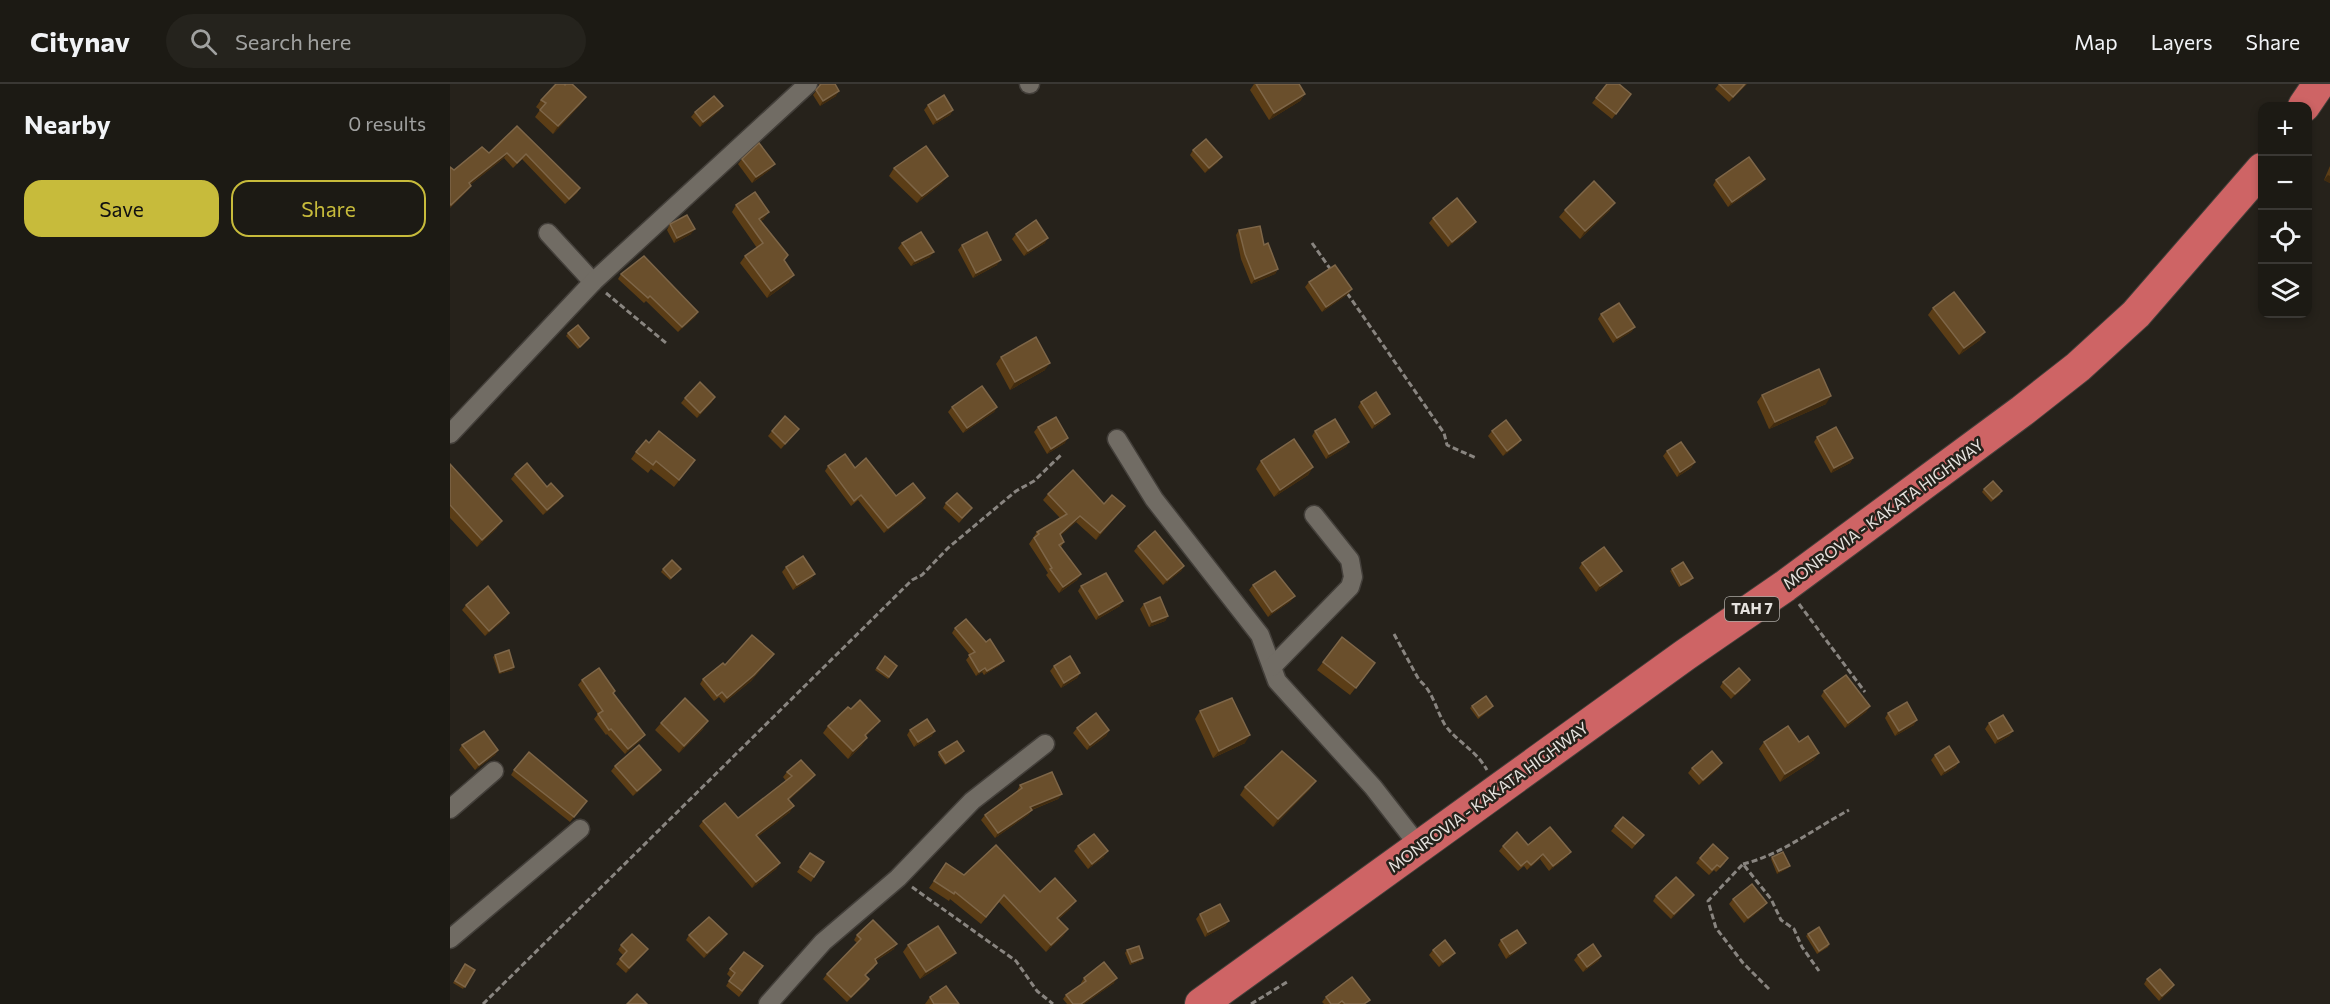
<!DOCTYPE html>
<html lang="en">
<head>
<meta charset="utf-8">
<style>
	:root { --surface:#1c1a14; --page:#25231d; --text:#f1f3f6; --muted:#a0a1a0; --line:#3a3834; --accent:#c7bb3b }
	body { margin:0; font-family:Commissioner,sans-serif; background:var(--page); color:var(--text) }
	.controls { position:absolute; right:18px; top:18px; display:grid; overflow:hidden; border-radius:12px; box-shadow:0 3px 9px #0003 }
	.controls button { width:54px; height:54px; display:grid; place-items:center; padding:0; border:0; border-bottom:2px solid var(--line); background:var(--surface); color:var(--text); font:30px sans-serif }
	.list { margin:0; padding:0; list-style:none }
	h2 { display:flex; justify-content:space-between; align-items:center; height:78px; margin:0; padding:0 24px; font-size:26px }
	h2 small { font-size:20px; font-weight:400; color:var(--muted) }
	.actions { display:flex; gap:12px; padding:18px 24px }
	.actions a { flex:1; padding:14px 0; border:2px solid var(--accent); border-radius:18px; text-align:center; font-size:21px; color:var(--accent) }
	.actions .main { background:var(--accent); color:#111 }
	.icon { flex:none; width:33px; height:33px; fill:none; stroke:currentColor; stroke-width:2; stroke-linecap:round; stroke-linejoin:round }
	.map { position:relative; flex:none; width:1880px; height:920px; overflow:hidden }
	header { display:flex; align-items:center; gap:36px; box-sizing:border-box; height:84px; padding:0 30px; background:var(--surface); border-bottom:2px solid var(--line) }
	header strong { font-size:28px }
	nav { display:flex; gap:33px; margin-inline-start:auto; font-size:21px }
	.search { width:420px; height:54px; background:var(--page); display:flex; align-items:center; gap:15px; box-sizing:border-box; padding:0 21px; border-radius:33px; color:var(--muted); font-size:22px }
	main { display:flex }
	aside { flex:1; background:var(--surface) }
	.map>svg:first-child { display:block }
</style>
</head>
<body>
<header>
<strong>Citynav</strong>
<div class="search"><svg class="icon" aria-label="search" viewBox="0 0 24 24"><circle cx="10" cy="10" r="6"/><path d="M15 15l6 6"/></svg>Search here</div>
<nav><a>Map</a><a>Layers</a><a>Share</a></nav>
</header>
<main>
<aside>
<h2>Nearby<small>0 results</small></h2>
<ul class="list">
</ul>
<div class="actions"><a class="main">Save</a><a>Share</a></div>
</aside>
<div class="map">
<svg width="1880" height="920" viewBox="0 0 1880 920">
	<rect width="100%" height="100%" fill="#26221b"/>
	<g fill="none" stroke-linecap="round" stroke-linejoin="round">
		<defs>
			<g id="street">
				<polyline points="579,0 580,0"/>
				<polyline points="98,149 143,198"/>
				<polyline points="0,350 143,198 358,0"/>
				<polyline points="667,355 704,415 810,551 827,597 923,703 969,762"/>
				<polyline points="822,583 900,503 903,493 900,476 864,431"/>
				<polyline points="0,725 44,687"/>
				<polyline points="0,855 130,745"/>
				<polyline points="318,920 373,858 448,794 522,717 595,660"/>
			</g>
			<g id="highway">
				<polyline points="1854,22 1869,0"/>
				<polyline points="751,920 1235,571 1335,502 1572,327 1628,283 1686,230 1812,85"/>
			</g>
		</defs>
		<use href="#street" stroke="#433f3a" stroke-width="21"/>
		<use href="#highway" stroke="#433f3a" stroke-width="34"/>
		<g stroke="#898580" stroke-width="3" stroke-dasharray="6 3" stroke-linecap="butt">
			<polyline points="862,159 881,186"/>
			<polyline points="156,209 216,259"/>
			<polyline points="897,209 994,349 997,361 1026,374"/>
			<polyline points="1349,520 1415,608"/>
			<path d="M944,550L969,596C983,607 986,626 995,641C1008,659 1025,665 1037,686"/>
			<path d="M1293,780C1331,771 1365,744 1399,726"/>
			<polyline points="462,803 566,877 587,907 603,920"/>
			<polyline points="1319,905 1293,879 1266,844 1258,817 1293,780 1321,815 1331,836 1344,845 1352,863 1369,887"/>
			<polyline points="33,920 462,496 472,491 498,464 566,407 584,397 611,371"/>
			<polyline points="801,920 837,898"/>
		</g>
		<use href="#street" stroke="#716c64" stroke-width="18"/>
		<use href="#highway" stroke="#ce6465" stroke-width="32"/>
	</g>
	<g fill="#5b3d16">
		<polygon points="369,0 385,0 386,12 370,22 363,11 369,3"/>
		<polygon points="804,0 849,0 855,10 850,17 819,36 800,6"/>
		<polygon points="1157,0 1181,10 1162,35 1142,19"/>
		<polygon points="1269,0 1297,0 1279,18 1265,5"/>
		<polygon points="136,13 130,21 103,50 85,33 90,26 86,23 91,16"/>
		<polygon points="478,21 503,26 500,31 483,41 474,26"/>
		<polygon points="273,22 269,27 250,43 241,33 245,28"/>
		<polygon points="67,42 130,104 127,109 115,120 72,75 63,84 54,74 20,101 18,106 0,124 0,83 4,86 39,69"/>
		<polygon points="743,66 768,78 755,89 740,71"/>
		<polygon points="292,75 321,85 302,99 288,80"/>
		<polygon points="1880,82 1880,99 1874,96"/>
		<polygon points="444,84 492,99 467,119 439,92"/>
		<polygon points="1315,95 1311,100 1278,123 1263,101 1266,96"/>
		<polygon points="286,121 314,135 311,137 338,171 334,177 339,198 317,214 290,179 295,172 307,164 282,128"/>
		<polygon points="1115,126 1160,126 1130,155 1109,133"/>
		<polygon points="983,134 1023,143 998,163 979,139"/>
		<polygon points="220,140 241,150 224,159 217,146"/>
		<polygon points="789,146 814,161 828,185 825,190 801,200 791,175 786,151"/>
		<polygon points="566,150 595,159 574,172 562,155"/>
		<polygon points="452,159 480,173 461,182 448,164"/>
		<polygon points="512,161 547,181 523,194 508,166"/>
		<polygon points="171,190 248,228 245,233 228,248 196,217 194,219 168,195"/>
		<polygon points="859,198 902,205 898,210 872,228 855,203"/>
		<polygon points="1483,224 1530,256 1509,271 1478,231"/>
		<polygon points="1151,230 1185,243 1181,248 1163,259 1148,235"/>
		<polygon points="118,249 138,256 128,265 116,252"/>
		<polygon points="551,273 595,286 560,306 546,280"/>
		<polygon points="1312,311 1376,320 1319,345 1307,318"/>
		<polygon points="235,314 262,318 247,334 231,319"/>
		<polygon points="911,318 936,335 922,345 908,323"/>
		<polygon points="502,323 547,323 544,328 513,349 498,328"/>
		<polygon points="588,343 615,359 597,370 584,348"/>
		<polygon points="349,345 331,365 318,352 322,347"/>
		<polygon points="865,347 899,358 896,363 876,375 862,352"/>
		<polygon points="1042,347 1071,356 1067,361 1053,372 1038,352"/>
		<polygon points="1367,353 1403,374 1400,379 1381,389 1364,358"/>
		<polygon points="199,359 245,376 224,403 201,385 198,389 181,375 186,368"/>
		<polygon points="1217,367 1245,378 1241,384 1227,393 1213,372"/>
		<polygon points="811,377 863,383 858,391 824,413 806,385"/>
		<polygon points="0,380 47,444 27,463 0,434"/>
		<polygon points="378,382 405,384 446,412 472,419 434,449 408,416 401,422 375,387"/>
		<polygon points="65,390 97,403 109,417 93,431 61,395"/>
		<polygon points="1534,405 1551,410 1541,418 1532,408"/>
		<polygon points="598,410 654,420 675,422 646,456 626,438 610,452 614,458 611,463 631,490 627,496 609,509 596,491 598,489 579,460 587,448 610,434 593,416"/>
		<polygon points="496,419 522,424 509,439 493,424"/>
		<polygon points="688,462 734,482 731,487 713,501 684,467"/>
		<polygon points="1132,479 1168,492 1146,508 1129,484"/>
		<polygon points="336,483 365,490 361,495 343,506 332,488"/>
		<polygon points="213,485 231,485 220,496 211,488"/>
		<polygon points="1222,485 1241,497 1229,503 1220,487"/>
		<polygon points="803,501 841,517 818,533 799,506"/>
		<polygon points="631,502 670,522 646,536 628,507"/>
		<polygon points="694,520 718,532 715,537 699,543 690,525"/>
		<polygon points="16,521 56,534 35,552 12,526"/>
		<polygon points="505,544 536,558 550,581 534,591 532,588 526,592 516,576 520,571 502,549"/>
		<polygon points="324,570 301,597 274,619 269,613 264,617 250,600 253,595 275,581"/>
		<polygon points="45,571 64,583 63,586 49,590 43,573"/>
		<polygon points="435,572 447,582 438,595 425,586"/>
		<polygon points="873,578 925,579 900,611 867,586"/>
		<polygon points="604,582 630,589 627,594 611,604 600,587"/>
		<polygon points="132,596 163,610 191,656 175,670 157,650 156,651 144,635 148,630 128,601"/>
		<polygon points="1300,596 1297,601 1281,615 1270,603 1273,598"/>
		<polygon points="1374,607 1420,622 1416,628 1395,644 1371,612"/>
		<polygon points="1022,622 1043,622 1041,625 1028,635 1020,624"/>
		<polygon points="401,625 424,644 416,652 412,661 398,675 373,649 378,642"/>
		<polygon points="750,627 795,659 763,674 745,635"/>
		<polygon points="1438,629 1464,641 1445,652 1435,634"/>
		<polygon points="211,639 253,645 229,669 205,646"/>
		<polygon points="1539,639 1563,647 1559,652 1545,660 1535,645"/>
		<polygon points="627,644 659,646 656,652 637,666 623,649"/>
		<polygon points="460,646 482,652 464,663 457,651"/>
		<polygon points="1314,658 1349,658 1364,676 1330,698 1309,665"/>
		<polygon points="12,661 48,666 45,671 25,686 9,666"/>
		<polygon points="514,667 512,670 495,681 488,671 489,668"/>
		<polygon points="1485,671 1506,683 1491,692 1481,676"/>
		<polygon points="165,682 207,691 183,712 161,687"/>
		<polygon points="1242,684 1269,684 1249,701 1238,689"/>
		<polygon points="64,686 137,717 120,738 61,691"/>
		<polygon points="337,688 365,691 360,697 339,716 340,728 307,753 330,779 326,785 302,804 249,742 253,737 288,734 336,697 333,693"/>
		<polygon points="570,701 612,710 608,715 582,726 578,731 545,754 531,736 535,731 567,707"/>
		<polygon points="795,703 861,704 823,743 790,711"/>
		<polygon points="1165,742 1194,751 1182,765 1161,747"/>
		<polygon points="1078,761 1117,773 1099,787 1090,775 1077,786 1074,782 1068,787 1049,767 1053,762"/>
		<polygon points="628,762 654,773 638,785 624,767"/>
		<polygon points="360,769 374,778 361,798 347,788"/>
		<polygon points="1322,773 1338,784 1327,790 1321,775"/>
		<polygon points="1250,774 1275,779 1266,788 1264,786 1259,791 1246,779"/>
		<polygon points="496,779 514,791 590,808 621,824 609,835 618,845 613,852 596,868 549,818 531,840 500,815 499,817 479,804"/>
		<polygon points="1206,812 1240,816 1221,835 1203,817"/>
		<polygon points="1283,815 1317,819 1313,824 1294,839 1279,820"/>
		<polygon points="750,830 779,837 775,842 755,853 746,835"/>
		<polygon points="1358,850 1379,860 1378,863 1367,870 1356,852"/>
		<polygon points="239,851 273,856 254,874 236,856"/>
		<polygon points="407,851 444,865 426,877 424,884 416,891 416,900 397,918 373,895 377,890 407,859 404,856"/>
		<polygon points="1051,856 1072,864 1056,875 1048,861"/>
		<polygon points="171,861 198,865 194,870 176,889 166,880 173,871 168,866"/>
		<polygon points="458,861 500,876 470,895 453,868"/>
		<polygon points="677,866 693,874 692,876 680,881 675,869"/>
		<polygon points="983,866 1001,874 989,883 979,871"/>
		<polygon points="1128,871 1151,872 1148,877 1133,888 1124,876"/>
		<polygon points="15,880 25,886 13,905 3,899"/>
		<polygon points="313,882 289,913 276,902 281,894 277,890 280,885"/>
		<polygon points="634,894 664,899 634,920 617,920 613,915 616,911 631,900 631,899"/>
		<polygon points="1697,895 1724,901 1721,906 1709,917 1694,900"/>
		<polygon points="480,913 509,920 475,920"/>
		<polygon points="876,913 917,920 874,920 872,918"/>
	</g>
	<g fill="#402b0f">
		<polygon points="1295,0 1297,0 1279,18 1283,13"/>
		<polygon points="389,7 386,12 370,22 373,17"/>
		<polygon points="855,10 850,17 819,36 824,29"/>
		<polygon points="136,13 130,21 103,50 108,42"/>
		<polygon points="273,22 269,27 250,43 253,38"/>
		<polygon points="503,26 500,31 483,41 487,36"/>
		<polygon points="57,69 54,74 16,104 19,99"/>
		<polygon points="772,73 768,78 755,89 759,84"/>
		<polygon points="325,80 321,85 302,99 306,93"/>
		<polygon points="1878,91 1880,92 1880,99 1874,96"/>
		<polygon points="498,92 492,99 467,119 472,112"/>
		<polygon points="1315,95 1311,100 1278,123 1282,118"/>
		<polygon points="21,102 18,106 0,124 1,121"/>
		<polygon points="1165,119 1160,126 1130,155 1135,147"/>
		<polygon points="319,128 314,135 304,142 309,135"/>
		<polygon points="1026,138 1023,143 998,163 1002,158"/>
		<polygon points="245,145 241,150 224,159 227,154"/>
		<polygon points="598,154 595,159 574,172 578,167"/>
		<polygon points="484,168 480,173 461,182 465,177"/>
		<polygon points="551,176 547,181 523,194 526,189"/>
		<polygon points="828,185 825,190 801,200 805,195"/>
		<polygon points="344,191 339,198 317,214 321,207"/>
		<polygon points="902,205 898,210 872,228 876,223"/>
		<polygon points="248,228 245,233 228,248 232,243"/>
		<polygon points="1185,243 1181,248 1163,259 1167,254"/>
		<polygon points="1535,248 1530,256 1509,271 1514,264"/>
		<polygon points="600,279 595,286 560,306 565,298"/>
		<polygon points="1381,312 1376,320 1319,345 1325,338"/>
		<polygon points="265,313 262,318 247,334 250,329"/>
		<polygon points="547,323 544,328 513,349 517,344"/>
		<polygon points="940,330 936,335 922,345 925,340"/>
		<polygon points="618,354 615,359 597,370 601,365"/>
		<polygon points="1071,356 1067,361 1053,372 1057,367"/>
		<polygon points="899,358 896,363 876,375 879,370"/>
		<polygon points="1403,374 1400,379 1381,389 1384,384"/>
		<polygon points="1245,378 1241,384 1227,393 1230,388"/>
		<polygon points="863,383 858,391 824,413 830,406"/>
		<polygon points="113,412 109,417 93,431 97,426"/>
		<polygon points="475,414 472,419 434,449 438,444"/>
		<polygon points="675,422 670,428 646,456 650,449"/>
		<polygon points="630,432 626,438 605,457 610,450"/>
		<polygon points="52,437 47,444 27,463 32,456"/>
		<polygon points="734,482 731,487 713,501 717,496"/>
		<polygon points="1172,487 1168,492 1146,508 1150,502"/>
		<polygon points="365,490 361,495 343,506 347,501"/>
		<polygon points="631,490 627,496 609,509 613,503"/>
		<polygon points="845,512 841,517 818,533 822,528"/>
		<polygon points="673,517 670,522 646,536 649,531"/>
		<polygon points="59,529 56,534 35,552 39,547"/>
		<polygon points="718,532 715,537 699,543 702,538"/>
		<polygon points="324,570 301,597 274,619 277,614"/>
		<polygon points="554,577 550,581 534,591 537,587"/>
		<polygon points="64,583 63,586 49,590 50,588"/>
		<polygon points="535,584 532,588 526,592 529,588"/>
		<polygon points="630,589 627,594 611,604 614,599"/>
		<polygon points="1300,596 1297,601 1281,615 1285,610"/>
		<polygon points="1420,622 1416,628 1395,644 1398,639"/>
		<polygon points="1467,636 1464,641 1445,652 1449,647"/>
		<polygon points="258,637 253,645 229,669 234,662"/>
		<polygon points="430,637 424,644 409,658 415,651"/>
		<polygon points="659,646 656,652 637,666 640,661"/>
		<polygon points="485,647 482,652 464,663 468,658"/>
		<polygon points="1563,647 1559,652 1545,660 1548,655"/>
		<polygon points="195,651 191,656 175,670 178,665"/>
		<polygon points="800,651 795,659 763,674 769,667"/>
		<polygon points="417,654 412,661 398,675 403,667"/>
		<polygon points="48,666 45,671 25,686 29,681"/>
		<polygon points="514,667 512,670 495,681 496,679"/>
		<polygon points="1369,669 1364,676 1330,698 1335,690"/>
		<polygon points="1509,678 1506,683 1491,692 1495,687"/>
		<polygon points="1272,679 1269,684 1249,701 1253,696"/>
		<polygon points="211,686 207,691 183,712 187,707"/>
		<polygon points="365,691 360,697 334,720 338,715"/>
		<polygon points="866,697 861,704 823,743 828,735"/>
		<polygon points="612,710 608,715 576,728 580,723"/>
		<polygon points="344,722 340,728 302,757 306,751"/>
		<polygon points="582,726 578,731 545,754 548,749"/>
		<polygon points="658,767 654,773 638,785 642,780"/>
		<polygon points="1121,768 1117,773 1099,787 1103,782"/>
		<polygon points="1093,770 1090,775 1077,786 1081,781"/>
		<polygon points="330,779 326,785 302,804 306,798"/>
		<polygon points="1340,782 1338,784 1327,790 1329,787"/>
		<polygon points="1244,811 1240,816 1221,835 1224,830"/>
		<polygon points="626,817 621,824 602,841 607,834"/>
		<polygon points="1317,819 1313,824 1294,839 1298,834"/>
		<polygon points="779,837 775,842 755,853 758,848"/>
		<polygon points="618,845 613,852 596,868 601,861"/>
		<polygon points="277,850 273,856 254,874 257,869"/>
		<polygon points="1076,859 1072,864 1056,875 1060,870"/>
		<polygon points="447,860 444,865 421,880 425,875"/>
		<polygon points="198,865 194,870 176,889 179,884"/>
		<polygon points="506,869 500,876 470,895 476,888"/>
		<polygon points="1005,869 1001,874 989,883 993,878"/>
		<polygon points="1151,872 1148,877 1133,888 1137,883"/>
		<polygon points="693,874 692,876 680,881 682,878"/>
		<polygon points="667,894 664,899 634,920 631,920"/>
		<polygon points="419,895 416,900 397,918 401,913"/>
		<polygon points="1724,901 1721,906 1709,917 1712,912"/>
	</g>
	<g fill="#6a4f2c" stroke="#7e6648" stroke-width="1.5">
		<polygon points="106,0 114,0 115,1 116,0 122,0 136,13 108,42 90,26 96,19 91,16"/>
		<polygon points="371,0 385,0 389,7 373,17 366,6"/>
		<polygon points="806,0 849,0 855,10 824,29"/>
		<polygon points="1157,0 1169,0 1181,10 1166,30 1146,14"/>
		<polygon points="1269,0 1295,0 1283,13"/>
		<polygon points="494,11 503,26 487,36 478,21"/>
		<polygon points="264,12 273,22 253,38 245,28"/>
		<polygon points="67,42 130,104 119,115 76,70 67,79 57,69 19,99 21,102 1,121 0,119 0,83 4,86 32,63 39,69"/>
		<polygon points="756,55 772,73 759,84 743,66"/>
		<polygon points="309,59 325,80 306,93 292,75"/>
		<polygon points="476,62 498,92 472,112 444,84"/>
		<polygon points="1299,73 1315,95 1282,118 1266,96"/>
		<polygon points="1144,97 1165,119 1135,147 1115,126"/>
		<polygon points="305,108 319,128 309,135 338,171 334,176 344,191 321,207 295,172 313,159 286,121"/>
		<polygon points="1007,114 1026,138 1002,158 983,134"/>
		<polygon points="237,131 245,145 227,154 220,140"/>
		<polygon points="586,136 598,154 578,167 566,150"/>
		<polygon points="810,142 814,161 818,159 828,185 805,195 795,170 789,146"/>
		<polygon points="471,148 484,168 465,177 452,159"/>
		<polygon points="537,148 551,176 526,189 512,161"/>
		<polygon points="194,172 248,228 232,243 200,212 198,214 171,190"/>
		<polygon points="885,181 902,205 876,223 859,198"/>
		<polygon points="1504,208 1535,248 1514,264 1483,224"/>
		<polygon points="1169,219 1185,243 1167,254 1151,230"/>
		<polygon points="128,241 139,254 130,263 118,249"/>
		<polygon points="586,253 600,279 565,298 551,273"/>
		<polygon points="1369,285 1381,312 1325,338 1312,311"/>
		<polygon points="250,298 265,313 250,329 235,314"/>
		<polygon points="532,302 547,323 517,344 502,323"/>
		<polygon points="926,308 940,330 925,340 911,318"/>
		<polygon points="335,332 349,345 335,360 322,347"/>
		<polygon points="606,333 618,354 601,365 588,343"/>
		<polygon points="885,335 899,358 879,370 865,347"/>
		<polygon points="1056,336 1071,356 1057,367 1042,347"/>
		<polygon points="1386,343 1403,374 1384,384 1367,353"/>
		<polygon points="209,347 245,376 229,396 206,377 203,381 186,368 196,356 199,359"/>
		<polygon points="844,355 863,383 830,406 811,377"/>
		<polygon points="1231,358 1245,378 1230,388 1217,367"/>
		<polygon points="395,370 405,384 416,374 446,412 463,399 475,414 438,444 411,411 404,417 378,382"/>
		<polygon points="77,379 97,403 101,399 113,412 97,426 65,390"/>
		<polygon points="0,380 52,437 32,456 0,421"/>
		<polygon points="623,386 654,420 662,411 675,422 650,449 630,432 610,450 614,458 609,461 631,490 613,503 600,485 602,484 584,454 589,450 587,448 617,430 598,410"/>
		<polygon points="1543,397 1552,407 1543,415 1534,405"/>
		<polygon points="507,409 522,424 512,434 496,419"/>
		<polygon points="705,447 734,482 717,496 688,462"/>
		<polygon points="1154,463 1172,487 1150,502 1132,479"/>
		<polygon points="353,472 365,490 347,501 336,483"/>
		<polygon points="222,476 231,485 221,494 213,485"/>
		<polygon points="1233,478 1243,494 1231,501 1222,485"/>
		<polygon points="825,487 845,512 822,528 803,501"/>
		<polygon points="656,489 673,517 649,531 631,502"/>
		<polygon points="38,502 59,529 39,547 16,521"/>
		<polygon points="710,513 718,532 702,538 694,520"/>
		<polygon points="516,535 536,558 540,555 554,577 537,587 535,584 529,588 519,571 525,568 505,544"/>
		<polygon points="302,551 324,570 304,591 277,614 272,608 267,612 253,595 273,579 275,581"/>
		<polygon points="892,553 925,579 906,604 873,578"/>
		<polygon points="59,566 64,583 50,588 45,571"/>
		<polygon points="435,572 447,582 439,593 427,584"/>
		<polygon points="620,572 630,589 614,599 604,582"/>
		<polygon points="149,584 165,607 163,609 195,651 178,665 161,645 159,646 148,630 153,627 132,596"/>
		<polygon points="1289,584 1300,596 1285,610 1273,598"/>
		<polygon points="1396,591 1420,622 1398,639 1374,607"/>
		<polygon points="1036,612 1043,622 1029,632 1022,622"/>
		<polygon points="235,614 258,637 234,662 211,639"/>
		<polygon points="782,614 800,651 769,667 750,627"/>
		<polygon points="410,616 430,637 415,651 417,654 403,667 378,642 398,623 401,625"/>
		<polygon points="1457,618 1467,636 1449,647 1438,629"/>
		<polygon points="646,629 659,646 640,661 627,644"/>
		<polygon points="1553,631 1563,647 1548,655 1539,639"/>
		<polygon points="477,635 485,647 468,658 460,646"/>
		<polygon points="1338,642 1349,658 1358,652 1369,669 1335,690 1314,658"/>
		<polygon points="34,647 48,666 29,681 12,661"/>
		<polygon points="507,657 514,667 496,679 489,668"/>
		<polygon points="189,661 211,686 187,707 165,682"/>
		<polygon points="1499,662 1509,678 1495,687 1485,671"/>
		<polygon points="832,667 866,697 828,735 795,703"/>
		<polygon points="1262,667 1272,679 1253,696 1242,684"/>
		<polygon points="79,668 137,717 124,733 64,686"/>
		<polygon points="351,676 365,691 338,715 344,722 306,751 330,779 306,798 253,737 275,719 288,734 342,692 337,688"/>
		<polygon points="602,688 612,710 580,723 582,726 548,749 535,731 572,704 570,701"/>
		<polygon points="1173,733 1194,751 1185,760 1165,742"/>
		<polygon points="1100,743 1121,768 1103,782 1093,770 1081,781 1077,777 1071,782 1053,762 1067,748 1078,761"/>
		<polygon points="644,750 658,767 642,780 628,762"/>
		<polygon points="1263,760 1278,774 1270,783 1267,781 1262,786 1250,774"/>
		<polygon points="546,761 590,808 605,794 626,817 607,834 618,845 601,861 554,811 536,833 505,808 504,810 484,797 496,779 514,791"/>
		<polygon points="1333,768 1340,782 1329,787 1322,773"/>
		<polygon points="360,769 374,778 364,793 350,783"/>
		<polygon points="1226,793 1244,811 1224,830 1206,812"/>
		<polygon points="1302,800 1317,819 1298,834 1283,815"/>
		<polygon points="770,820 779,837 758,848 750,830"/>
		<polygon points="259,833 277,850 257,869 239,851"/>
		<polygon points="423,836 447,860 425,875 427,879 415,891 419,895 401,913 377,890 411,855 407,851"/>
		<polygon points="488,842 506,869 476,888 458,861"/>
		<polygon points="1369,843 1379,860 1369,867 1358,850"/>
		<polygon points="1067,846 1076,859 1060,870 1051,856"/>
		<polygon points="182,850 198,865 179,884 170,875 177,867 171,861"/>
		<polygon points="995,856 1005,869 993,878 983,866"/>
		<polygon points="1143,860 1151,872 1137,883 1128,871"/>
		<polygon points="689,862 693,874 682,878 677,866"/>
		<polygon points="294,868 313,882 292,907 279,897 285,889 280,885"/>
		<polygon points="654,878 667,894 631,920 623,920 616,911 636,897 634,894"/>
		<polygon points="15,880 25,886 15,903 5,897"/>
		<polygon points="1710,885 1724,901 1712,912 1697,895"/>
		<polygon points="902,893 920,916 914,920 895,920 892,917 888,920 881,920 876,913"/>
		<polygon points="496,902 509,920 484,920 480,913"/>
		<polygon points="187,910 197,920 177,920"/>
	</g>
	<g text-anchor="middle" stroke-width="5" stroke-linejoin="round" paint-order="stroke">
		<rect fill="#26221b" stroke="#aca9a4" stroke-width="1.5" x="1275" y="513" width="54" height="24" rx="4.5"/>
		<g font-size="15" font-weight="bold" fill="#e6e3df">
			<text x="1302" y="530">TAH 7</text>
		</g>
		<g font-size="16" fill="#e6e3df" stroke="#26221b">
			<text transform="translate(1433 430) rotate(-36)" y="6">MONROVIA - KAKATA HIGHWAY</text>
			<text transform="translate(1038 713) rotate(-36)" y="6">MONROVIA - KAKATA HIGHWAY</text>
		</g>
	</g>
</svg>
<div class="controls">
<button>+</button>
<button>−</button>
<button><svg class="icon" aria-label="locate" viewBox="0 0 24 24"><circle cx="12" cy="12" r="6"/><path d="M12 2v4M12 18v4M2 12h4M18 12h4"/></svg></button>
<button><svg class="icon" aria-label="layers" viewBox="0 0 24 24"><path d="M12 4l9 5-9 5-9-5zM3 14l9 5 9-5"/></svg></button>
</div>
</div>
</main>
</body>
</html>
